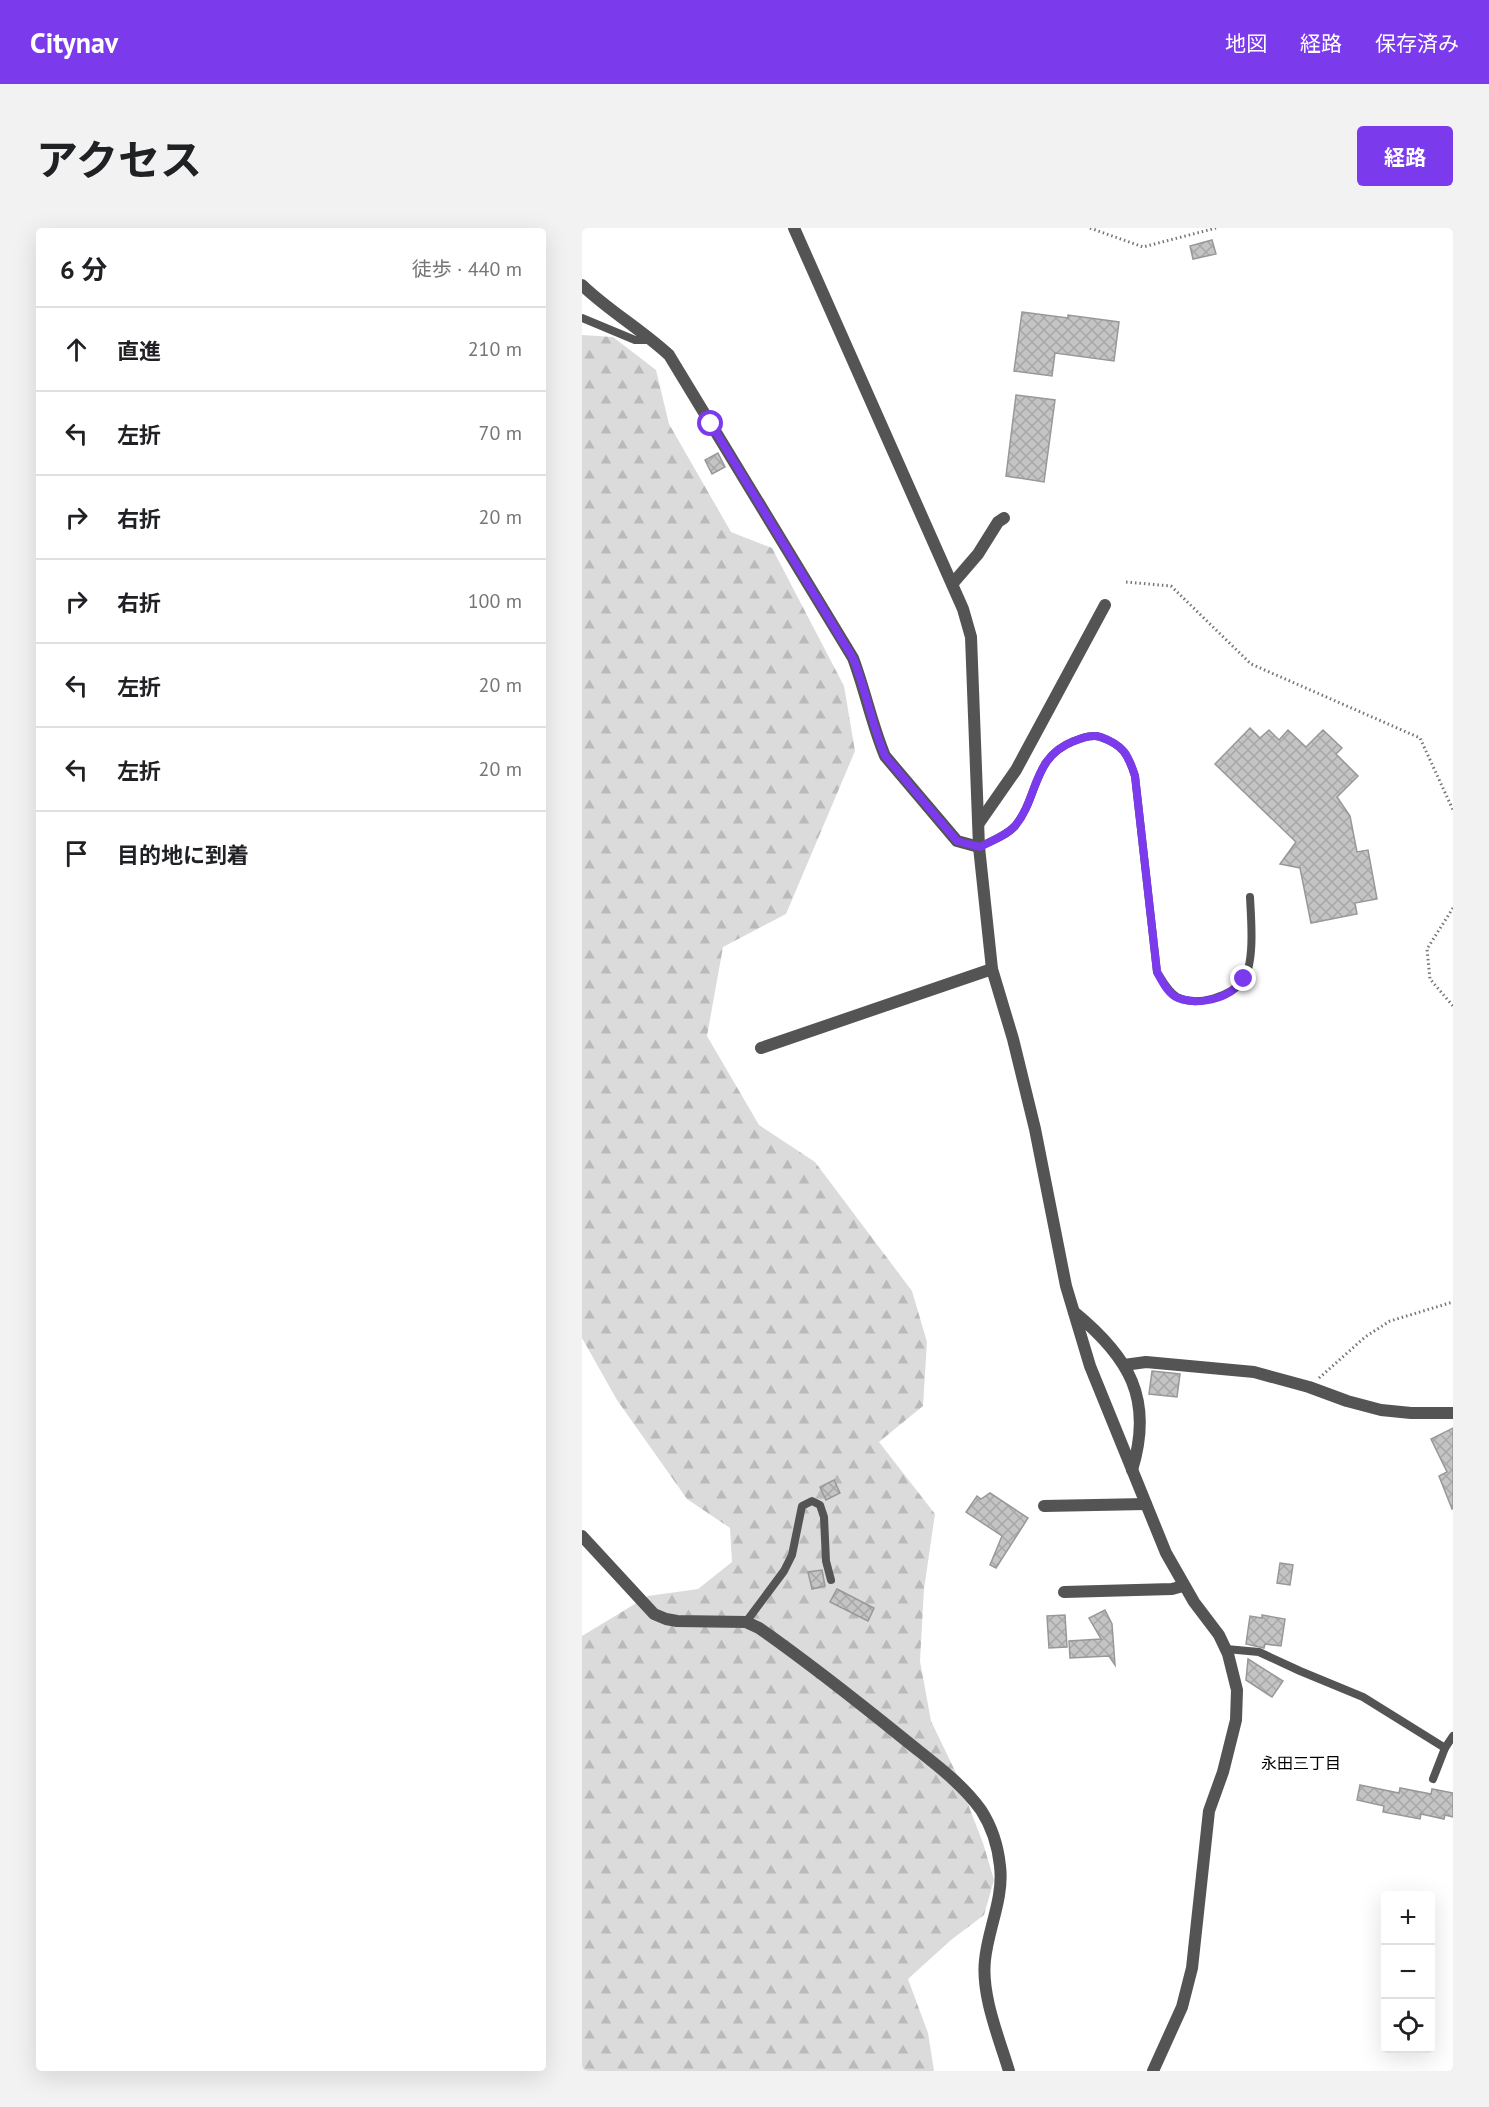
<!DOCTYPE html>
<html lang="ja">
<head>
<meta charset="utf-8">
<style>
	:root { --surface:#fff; --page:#f2f2f2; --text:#202124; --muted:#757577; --line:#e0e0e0; --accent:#7c3aed }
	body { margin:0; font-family:"PT Sans","Noto Sans JP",sans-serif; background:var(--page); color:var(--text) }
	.controls { position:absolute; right:18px; bottom:18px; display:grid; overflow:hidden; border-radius:6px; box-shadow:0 6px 24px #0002 }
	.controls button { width:54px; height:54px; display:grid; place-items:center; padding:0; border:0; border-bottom:2px solid var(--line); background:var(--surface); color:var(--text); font:30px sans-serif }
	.stop { position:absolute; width:18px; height:18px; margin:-14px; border:4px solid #7c3aed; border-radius:50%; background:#fff }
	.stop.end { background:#7c3aed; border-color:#fff; box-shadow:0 2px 6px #0008 }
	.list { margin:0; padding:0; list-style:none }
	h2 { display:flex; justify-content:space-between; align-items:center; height:78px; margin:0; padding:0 24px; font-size:26px }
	h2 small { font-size:20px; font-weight:400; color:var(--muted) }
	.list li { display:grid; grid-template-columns:39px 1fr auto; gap:18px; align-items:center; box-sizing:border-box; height:84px; padding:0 24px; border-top:2px solid var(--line) }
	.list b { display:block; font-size:22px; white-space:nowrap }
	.list em { font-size:20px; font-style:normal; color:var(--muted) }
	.icon { flex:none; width:33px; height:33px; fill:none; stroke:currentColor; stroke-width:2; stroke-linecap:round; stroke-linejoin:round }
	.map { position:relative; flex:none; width:871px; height:1843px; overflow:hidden; border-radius:6px }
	header { display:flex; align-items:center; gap:36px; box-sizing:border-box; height:84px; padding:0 30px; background:var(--accent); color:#fff }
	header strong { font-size:28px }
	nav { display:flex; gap:33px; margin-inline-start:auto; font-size:21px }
	.intro { display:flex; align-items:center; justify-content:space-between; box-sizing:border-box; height:144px; padding:0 36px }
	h1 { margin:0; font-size:42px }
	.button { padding:15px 27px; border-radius:6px; background:var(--accent); color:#fff; font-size:21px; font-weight:700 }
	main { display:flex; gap:36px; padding:0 36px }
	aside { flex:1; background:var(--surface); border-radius:6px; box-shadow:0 6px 24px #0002 }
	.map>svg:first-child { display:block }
</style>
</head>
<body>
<header>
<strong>Citynav</strong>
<nav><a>地図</a><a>経路</a><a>保存済み</a></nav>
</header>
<div class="intro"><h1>アクセス</h1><a class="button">経路</a></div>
<main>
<aside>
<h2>6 分<small>徒歩 · 440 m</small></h2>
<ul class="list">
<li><svg class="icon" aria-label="ahead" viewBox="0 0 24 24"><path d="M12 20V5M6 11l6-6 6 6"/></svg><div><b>直進</b></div><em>210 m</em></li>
<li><svg class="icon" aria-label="left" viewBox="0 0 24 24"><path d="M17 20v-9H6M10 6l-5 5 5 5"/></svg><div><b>左折</b></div><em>70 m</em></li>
<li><svg class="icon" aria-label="right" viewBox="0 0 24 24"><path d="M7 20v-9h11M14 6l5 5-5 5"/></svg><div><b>右折</b></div><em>20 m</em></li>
<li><svg class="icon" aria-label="right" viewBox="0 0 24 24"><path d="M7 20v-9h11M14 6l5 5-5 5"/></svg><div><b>右折</b></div><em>100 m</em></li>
<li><svg class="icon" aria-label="left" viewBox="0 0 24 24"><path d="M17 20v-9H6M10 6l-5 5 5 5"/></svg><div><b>左折</b></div><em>20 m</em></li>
<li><svg class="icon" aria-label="left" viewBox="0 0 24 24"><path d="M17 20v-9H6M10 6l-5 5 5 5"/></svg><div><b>左折</b></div><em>20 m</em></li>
<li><svg class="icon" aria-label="arrive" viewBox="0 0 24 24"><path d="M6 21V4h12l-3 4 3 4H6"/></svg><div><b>目的地に到着</b></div></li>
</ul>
</aside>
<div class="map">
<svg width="871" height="1843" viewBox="0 0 871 1843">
	<defs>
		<pattern id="forest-firs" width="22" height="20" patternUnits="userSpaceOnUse" patternTransform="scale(1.5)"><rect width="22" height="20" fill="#dbdbdb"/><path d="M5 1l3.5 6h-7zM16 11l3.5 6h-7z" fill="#bababa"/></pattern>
		<pattern id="building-cross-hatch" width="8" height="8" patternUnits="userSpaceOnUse" patternTransform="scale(1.5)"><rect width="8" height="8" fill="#c4c4c4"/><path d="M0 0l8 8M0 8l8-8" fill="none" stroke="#a7a7a7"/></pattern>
	</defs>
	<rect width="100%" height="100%" fill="#fff"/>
	<polygon fill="url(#forest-firs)" points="0,107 31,109 74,142 87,196 149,304 190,320 262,458 273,523 204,686 141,719 125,808 177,897 233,934 330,1063 345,1114 341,1178 297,1214 353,1286 342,1361 338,1433 349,1493 374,1545 401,1615 412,1652 402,1687 369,1712 326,1751 346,1805 352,1843 0,1843 0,1408 66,1368 116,1361 150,1334 148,1300 105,1271 35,1172 0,1110"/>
	<g fill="url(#building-cross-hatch)" stroke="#989898" stroke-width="1.5">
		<polygon points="630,12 634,26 611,31 608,18"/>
		<polygon points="440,84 486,90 486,87 537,94 532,133 473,125 470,148 432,143"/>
		<polygon points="434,167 473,172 462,254 424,248"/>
		<polygon points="136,225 143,239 130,246 123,232"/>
		<polygon points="668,500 678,510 687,502 697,512 706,502 724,519 741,502 760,520 754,526 776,548 755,569 768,588 775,624 786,622 795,671 773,675 775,686 729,695 718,640 698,636 714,614 633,536"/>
		<polygon points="570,1143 598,1146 595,1169 567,1166"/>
		<polygon points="871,1200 871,1280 870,1281 857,1248 865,1244 849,1211"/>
		<polygon points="252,1252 258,1265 244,1272 238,1259"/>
		<polygon points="408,1265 446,1290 414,1340 408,1337 420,1308 384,1284 395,1268 399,1271"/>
		<polygon points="698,1335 711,1337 708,1357 695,1355"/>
		<polygon points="240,1342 243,1358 230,1361 226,1344"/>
		<polygon points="255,1361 292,1380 286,1393 248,1374"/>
		<polygon points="523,1382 530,1396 533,1437 527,1428 488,1430 487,1413 519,1411 507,1390"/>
		<polygon points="483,1387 485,1419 467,1420 465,1388"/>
		<polygon points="680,1387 703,1391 699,1418 683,1416 682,1420 664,1416 668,1388 680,1390"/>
		<polygon points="666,1431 701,1453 690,1469 664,1452"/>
		<polygon points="778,1557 817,1565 818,1560 849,1566 850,1561 871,1565 871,1589 863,1587 862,1591 839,1586 838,1591 801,1584 802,1578 775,1572"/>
	</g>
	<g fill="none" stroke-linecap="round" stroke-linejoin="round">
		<g stroke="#767676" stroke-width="3" stroke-dasharray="1.5 3" stroke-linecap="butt">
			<polyline points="508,0 561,19 634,0"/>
			<polyline points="544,354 589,358 669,436 838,510 871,582"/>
			<polyline points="871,680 845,721 848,751 871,778"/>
			<polyline points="737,1150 783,1109 808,1093 871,1074"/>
		</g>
		<g stroke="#545454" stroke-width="8">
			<polyline points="0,90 53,112 71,112"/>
			<path d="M397,619C409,613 424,608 433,598C457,569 450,529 492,513C500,510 510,506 518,509C541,517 546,526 553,548L575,744C580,752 586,764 595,769C614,779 650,769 662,751C673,733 669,690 668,669"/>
			<polyline points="164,1394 202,1343 210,1327 220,1278 230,1273 238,1277 242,1289 244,1333 249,1352"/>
			<polyline points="644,1421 677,1424 718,1443 781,1469 863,1520"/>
			<polyline points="851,1551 863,1520 871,1508"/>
		</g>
		<g stroke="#545454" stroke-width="12">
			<polyline points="212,0 381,381 389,409 397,619 410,741 431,811 453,901 484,1058 508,1138 584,1325 612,1374 637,1407 646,1426 655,1462 654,1492 641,1544 627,1583 610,1740 600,1779 571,1843"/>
			<path d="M0,57C27,83 59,101 87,127L271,430C283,462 290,497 303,528L375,613L397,619"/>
			<polyline points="371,355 396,326 416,294 422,290"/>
			<polyline points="397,595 434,542 523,377"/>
			<polyline points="179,820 410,741"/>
			<path d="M492,1084C547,1129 572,1171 550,1242"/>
			<polyline points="542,1137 564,1134 672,1144 727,1159 765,1173 799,1182 829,1185 871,1185"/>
			<polyline points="462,1278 564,1276"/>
			<path d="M0,1308L72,1386L84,1391L95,1393L164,1394L177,1400C227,1435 275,1473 322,1511C349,1533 379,1554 399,1582C410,1599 416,1618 418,1638C422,1670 406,1701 403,1732C399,1767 417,1810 427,1843"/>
			<polyline points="482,1364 590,1361 601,1358"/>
		</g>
	</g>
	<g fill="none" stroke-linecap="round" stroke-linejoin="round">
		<path stroke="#7c3aed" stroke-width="8" d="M129,196L271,430C284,462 290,497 303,528L375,613L398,619C409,613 424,608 433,598C457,569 449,530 492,513C500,510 510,506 519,509C541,517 546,526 553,548L575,744C580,753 586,766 596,770C612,776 634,773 648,764C653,761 657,755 662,751"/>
	</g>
	<g text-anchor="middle" stroke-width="4.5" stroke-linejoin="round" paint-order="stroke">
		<g font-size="16" fill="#000" stroke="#fff">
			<text x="719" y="1541">永田三丁目</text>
		</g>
	</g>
</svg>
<div class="controls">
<button>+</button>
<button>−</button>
<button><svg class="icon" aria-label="locate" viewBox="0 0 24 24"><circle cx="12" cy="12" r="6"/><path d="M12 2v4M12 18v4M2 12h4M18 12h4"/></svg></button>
</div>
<div class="stop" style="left:129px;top:196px"></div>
<div class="stop end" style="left:662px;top:751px"></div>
</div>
</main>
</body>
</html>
